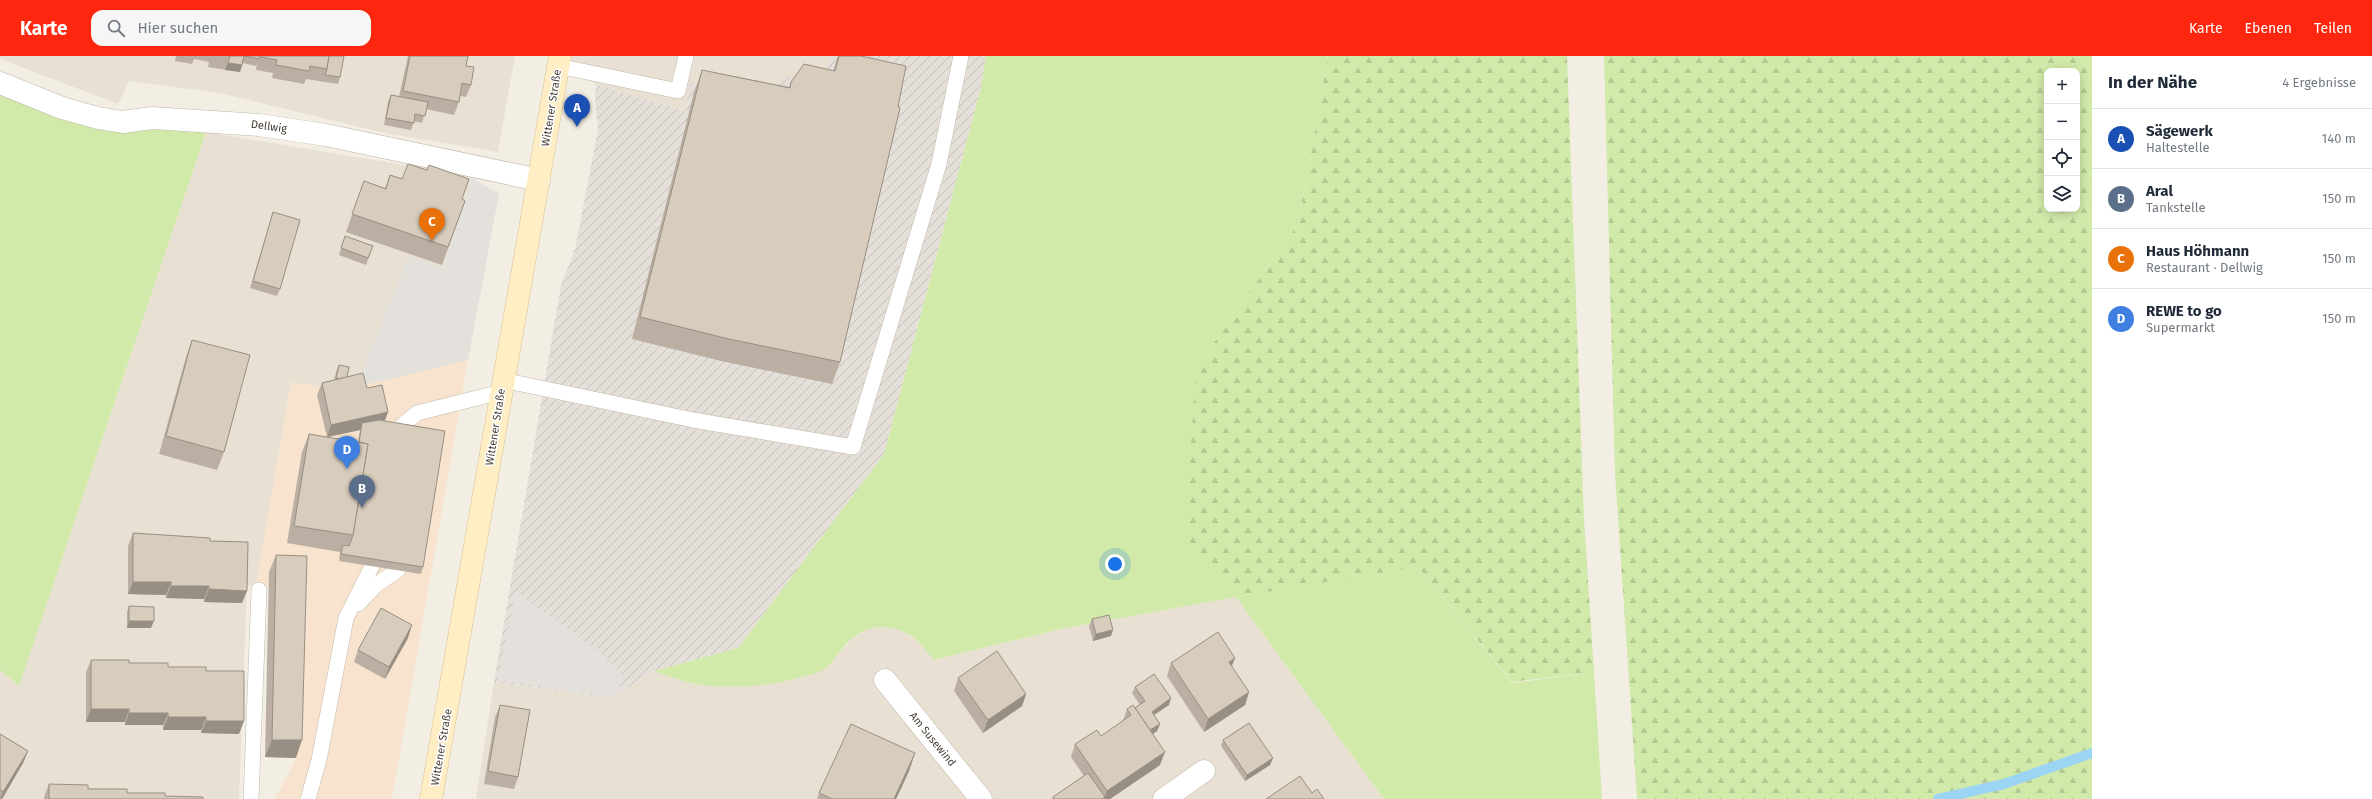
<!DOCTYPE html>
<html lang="de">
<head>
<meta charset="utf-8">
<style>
	:root { --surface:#fff; --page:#f6f6f7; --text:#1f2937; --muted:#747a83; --line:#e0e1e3; --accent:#ff2610 }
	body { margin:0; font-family:"Fira Sans",sans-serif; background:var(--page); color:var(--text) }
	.controls { position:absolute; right:12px; top:12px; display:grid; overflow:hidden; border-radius:8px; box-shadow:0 2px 10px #0003 }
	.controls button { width:36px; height:36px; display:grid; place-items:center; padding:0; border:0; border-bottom:1px solid var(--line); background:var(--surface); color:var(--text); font:20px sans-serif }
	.you { position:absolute; left:1115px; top:508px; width:14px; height:14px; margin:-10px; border:3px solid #fff; border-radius:50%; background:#1a73e8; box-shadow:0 0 0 6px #1a73e833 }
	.badge { display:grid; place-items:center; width:26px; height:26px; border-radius:50%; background:var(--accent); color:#fff; font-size:13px; font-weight:700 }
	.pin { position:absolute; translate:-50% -33px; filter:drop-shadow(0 1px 2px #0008) }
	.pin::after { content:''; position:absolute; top:21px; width:14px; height:12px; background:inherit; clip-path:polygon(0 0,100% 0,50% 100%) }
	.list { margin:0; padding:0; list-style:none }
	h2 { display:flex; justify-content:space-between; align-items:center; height:52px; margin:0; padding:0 16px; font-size:17px }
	h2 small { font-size:13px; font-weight:400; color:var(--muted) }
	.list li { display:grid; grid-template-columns:26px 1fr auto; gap:12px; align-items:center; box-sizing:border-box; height:60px; padding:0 16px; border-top:1px solid var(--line) }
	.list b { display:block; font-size:15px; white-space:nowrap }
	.list p { margin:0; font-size:13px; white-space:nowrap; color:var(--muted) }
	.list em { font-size:13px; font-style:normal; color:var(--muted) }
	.icon { flex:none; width:22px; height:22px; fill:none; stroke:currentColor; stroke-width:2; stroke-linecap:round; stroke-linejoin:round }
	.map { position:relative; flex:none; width:2092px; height:743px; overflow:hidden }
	header { display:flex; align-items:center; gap:24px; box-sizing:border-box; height:56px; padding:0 20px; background:var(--accent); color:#fff }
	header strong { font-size:19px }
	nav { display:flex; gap:22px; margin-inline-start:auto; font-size:14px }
	.search { width:280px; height:36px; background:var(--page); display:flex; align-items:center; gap:10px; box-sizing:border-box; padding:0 14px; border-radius:12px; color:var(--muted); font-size:15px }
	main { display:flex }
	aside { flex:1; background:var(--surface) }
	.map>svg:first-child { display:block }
</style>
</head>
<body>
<header>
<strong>Karte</strong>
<div class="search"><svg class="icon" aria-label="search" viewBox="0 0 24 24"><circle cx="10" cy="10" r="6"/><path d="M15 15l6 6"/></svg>Hier suchen</div>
<nav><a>Karte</a><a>Ebenen</a><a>Teilen</a></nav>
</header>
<main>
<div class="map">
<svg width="2092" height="743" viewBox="0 0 2092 743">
	<defs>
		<pattern id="industrial-furrows" width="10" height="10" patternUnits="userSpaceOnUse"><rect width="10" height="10" fill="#e5dfd9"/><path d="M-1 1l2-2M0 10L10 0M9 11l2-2" fill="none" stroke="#c6c0bb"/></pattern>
		<pattern id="forest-firs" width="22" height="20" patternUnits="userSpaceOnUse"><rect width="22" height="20" fill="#d1eaaa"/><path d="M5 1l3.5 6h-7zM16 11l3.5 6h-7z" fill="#b5ca93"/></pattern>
	</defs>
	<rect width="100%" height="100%" fill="#f3eee4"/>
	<g fill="#e8e0d2">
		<polygon points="0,0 515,0 498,96 389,78 220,37 129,25 118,48 0,3"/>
		<polygon points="558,0 830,0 824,28 771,43 687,55 596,29"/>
		<polygon points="206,76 423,112 472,122 443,213 409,200 364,329 337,334 291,326 256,529 247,530 239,743 0,743 0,614 19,630"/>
		<polygon points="1236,541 1384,743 476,743 494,626 613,642 654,615 693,628 825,613 854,581 868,573 884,571 898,573 925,590 933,604 1061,573"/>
	</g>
	<polygon fill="#f7e3ce" points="468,304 392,743 275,743 296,703 300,532 256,529 291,326 337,334"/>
	<polygon fill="url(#industrial-furrows)" points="830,0 987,0 981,31 884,398 738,592 654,615 613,642 494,626 561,229 575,193 598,74 595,45 596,29 686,55 690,26 771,43 786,20 824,28"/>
	<g fill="#d1eaaa">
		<path d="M986,0H1328L1298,168L1196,312L1236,541L1418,511L1512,627L1594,616L1602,743H1384L1236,541L1061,573L933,604C917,576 883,559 854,581C843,589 836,603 826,612C819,618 794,623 785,625C763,631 714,633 691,627C679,624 666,619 654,615L738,592L884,398L981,31Z"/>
		<polygon points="0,39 206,76 19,630 0,614"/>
	</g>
	<g fill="url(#forest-firs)" fill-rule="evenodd">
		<polygon points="1328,0 1567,0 1584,464 1594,616 1512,626 1418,511 1236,541 1185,484 1196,312 1298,168"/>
		<path d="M1604,0H2092V743H1637L1615,417ZM2047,15H2077V153H2047Z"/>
	</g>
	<g fill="#e4e1dd">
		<polygon points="472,122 499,138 468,304 364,329 361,317 409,200 443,213"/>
		<polygon points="516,536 597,594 619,616 624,624 612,641 498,624"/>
	</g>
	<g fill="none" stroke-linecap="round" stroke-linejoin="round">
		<polyline stroke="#9cd5f4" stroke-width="10" points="1938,743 2004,728 2092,697"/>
		<defs>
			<g id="service">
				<polyline points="558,10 678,35 686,0"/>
				<polyline points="503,324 693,364 853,391 939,108 961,0"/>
				<polyline points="397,374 417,357 501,336"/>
				<polyline points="358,548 376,529 398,514"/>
				<polyline points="251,743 259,534"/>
				<polyline points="308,743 319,704 346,562 372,510"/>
			</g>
			<g id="minor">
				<polyline points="0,27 62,52 98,62 123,66 152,62 259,69 326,79 539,124"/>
				<polyline points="885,624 981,743"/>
				<polyline points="1164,743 1204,715"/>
			</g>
			<polyline id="secondary" points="431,743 560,0"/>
		</defs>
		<use href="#service" stroke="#c2b8a9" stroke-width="16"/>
		<use href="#minor" stroke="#c2b8a9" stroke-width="23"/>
		<use href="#secondary" stroke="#d6c091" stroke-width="23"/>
		<use href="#service" stroke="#fff" stroke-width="15"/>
		<use href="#minor" stroke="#fff" stroke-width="22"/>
		<use href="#secondary" stroke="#ffedc3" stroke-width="22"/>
	</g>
	<g fill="#baafa2" fill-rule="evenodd">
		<polygon points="176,0 344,0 340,21 338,28 306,23 304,28 272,22 273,17 256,14 257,8 256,10 243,7 240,16 208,11 209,6 194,3 192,8 175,5"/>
		<polygon points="408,0 468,0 466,10 471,29 466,41 460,40 459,46 454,59 426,53 422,67 414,65 411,74 384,69 388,46 391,39 399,41"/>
		<polygon points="838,0 861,0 840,306 832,328 721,305 632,283 694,36 702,14 789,31 791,26 833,15"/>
		<polygon points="390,119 465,145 442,209 346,176 364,125 385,132"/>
		<polygon points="273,156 280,233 277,240 250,232"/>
		<polygon points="345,180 373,190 366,209 339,199"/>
		<polygon points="192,284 224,396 217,414 159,398 186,301"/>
		<path d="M339,309L347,321L367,332L388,356L385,365L423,511L421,518L339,505L340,496L287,487L302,396L309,378L327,381L317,339L322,327L334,324L336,316ZM360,374L358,386L328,381Z"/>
		<polygon points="133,477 210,485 242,547 204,546 204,543 166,542 166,539 128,538 128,490"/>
		<polygon points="276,499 296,702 265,701 269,516"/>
		<polygon points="129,550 151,572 127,572 127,556"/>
		<polygon points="1092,563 1111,580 1093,585 1089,570"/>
		<polygon points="408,582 385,623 354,606 358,594"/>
		<polygon points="91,604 168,611 206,615 239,678 201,677 201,674 163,674 163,669 125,669 125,666 86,666 86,616"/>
		<polygon points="1171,607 1249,636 1245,649 1204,676 1167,620"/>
		<polygon points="958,622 1026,638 1022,650 983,677 954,635"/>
		<polygon points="1135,631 1169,649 1154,659 1160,668 1157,675 1153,678 1160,709 1110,743 1052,743 1053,741 1084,720 1071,701 1075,688 1101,680 1123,665 1127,653 1135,652 1140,649 1132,637"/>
		<polygon points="500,649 518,721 514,733 484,728 495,661"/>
		<polygon points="0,678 28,695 23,707 2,743 0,743"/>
		<polygon points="1223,684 1273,702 1270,709 1245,725 1221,690"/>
		<polygon points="915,697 909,715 896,743 817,743 819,737"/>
		<polygon points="49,728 127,737 203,743 44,743 44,741"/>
	</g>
	<g fill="#978f84">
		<polygon points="228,7 242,9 240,16 225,14"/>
		<polygon points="388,356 383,369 362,367 360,374 327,381 331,369"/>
		<polygon points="133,526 171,526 166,539 128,538"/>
		<polygon points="171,530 209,530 204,543 166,542"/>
		<polygon points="209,533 247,535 242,547 204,546"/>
		<polygon points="129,565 154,565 151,572 127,572"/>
		<polygon points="412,569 408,582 385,623 389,611"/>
		<polygon points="1113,574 1111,580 1093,585 1096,578"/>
		<polygon points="1235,602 1230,615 1229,606"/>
		<polygon points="1249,636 1245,649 1204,676 1208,663"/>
		<polygon points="1026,638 1022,650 983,677 988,664"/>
		<polygon points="1171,642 1169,649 1149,662 1152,656"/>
		<polygon points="91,653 129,653 125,666 86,666"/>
		<polygon points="129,657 168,657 163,669 125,669"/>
		<polygon points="168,661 206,661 201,674 163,674"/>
		<polygon points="206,665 244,665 239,678 201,677"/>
		<polygon points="1160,668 1157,675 1144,684 1146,677"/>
		<polygon points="272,684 302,684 296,702 265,701"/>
		<polygon points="28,695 23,707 2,743 0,743 3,736"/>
		<polygon points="1165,696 1160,709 1110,743 1104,743 1107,735"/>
		<polygon points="915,697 909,715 896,743 894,743"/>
		<polygon points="1273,702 1270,709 1245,725 1247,719"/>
	</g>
	<g fill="#d8ccbc" stroke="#978f84">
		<polygon points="230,0 259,0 259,3 244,0 242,9 228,7"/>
		<polygon points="261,0 329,0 327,13 310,10 309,15 276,9 277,4 261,1"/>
		<polygon points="329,0 344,0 340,21 325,19 327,13"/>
		<polygon points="410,0 468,0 466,10 474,11 471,29 462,27 459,46 403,35"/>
		<polygon points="839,0 861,0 906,10 898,51 900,52 840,306 729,283 640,261 702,14 790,32 791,26 804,8 835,15"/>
		<polygon points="391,39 428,46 425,60 415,58 414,67 386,62"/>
		<polygon points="408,108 427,114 429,109 469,123 462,143 465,145 448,191 352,158 364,125 386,133 390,119 402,123"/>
		<polygon points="273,156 300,164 280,233 253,225"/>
		<polygon points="345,180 373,190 368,202 341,192"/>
		<polygon points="192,284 250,299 224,396 166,380"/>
		<polygon points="339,309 349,311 347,321 340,323 336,322"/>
		<polygon points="363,317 367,332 382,329 388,356 331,369 322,327"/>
		<polygon points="379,364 445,375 423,511 341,498 343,489 349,490 353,479 368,388 359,386 362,367"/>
		<polygon points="309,378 368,388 353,479 294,470"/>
		<polygon points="133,477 210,482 210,485 248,486 247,535 209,533 209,530 171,530 171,526 133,526"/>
		<polygon points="276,499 307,500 302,684 272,684"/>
		<polygon points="129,550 154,551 154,565 129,565"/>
		<polygon points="381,552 412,569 389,611 358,594"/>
		<polygon points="1109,559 1113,574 1096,578 1092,563"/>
		<polygon points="1218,576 1235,602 1229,606 1249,636 1208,663 1171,607"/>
		<polygon points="997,595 1026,638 988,664 958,622"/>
		<polygon points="91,604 129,604 129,607 168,607 168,611 206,611 206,615 244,615 244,665 206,665 206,661 168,661 168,657 129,657 129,653 91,653"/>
		<polygon points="1154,618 1171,642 1152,656 1160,668 1150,674 1135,652 1145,645 1135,631"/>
		<polygon points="500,649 530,654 518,721 488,715"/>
		<polygon points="1133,649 1165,696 1107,735 1075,688 1097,674 1101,680 1131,659 1127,653"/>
		<polygon points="1249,667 1273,702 1247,719 1223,684"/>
		<polygon points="851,668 915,697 894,743 832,743 819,737"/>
		<polygon points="0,678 28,695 3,736 0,734"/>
		<polygon points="1088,717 1105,741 1102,743 1054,743 1053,741"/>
		<polygon points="1300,720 1312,737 1317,733 1324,743 1266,743"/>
		<polygon points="49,728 88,729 88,733 127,733 127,737 165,737 165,740 203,741 203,743 49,743"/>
	</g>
	<g text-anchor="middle" stroke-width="3" stroke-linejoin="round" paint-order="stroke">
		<g font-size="11" fill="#463e34" stroke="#fff">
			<text transform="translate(551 52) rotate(-81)" y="4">Wittener Straße</text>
			<text transform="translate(269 70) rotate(8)" y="4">Dellwig</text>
			<text transform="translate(495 371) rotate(-81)" y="4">Wittener Straße</text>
			<text transform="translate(933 683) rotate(51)" y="4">Am Susewind</text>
			<text transform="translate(441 691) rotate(-80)" y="4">Wittener Straße</text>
		</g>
	</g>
</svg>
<div class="controls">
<button>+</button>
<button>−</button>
<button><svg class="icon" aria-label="locate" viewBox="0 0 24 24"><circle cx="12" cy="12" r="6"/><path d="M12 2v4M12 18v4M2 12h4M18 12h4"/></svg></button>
<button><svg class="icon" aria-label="layers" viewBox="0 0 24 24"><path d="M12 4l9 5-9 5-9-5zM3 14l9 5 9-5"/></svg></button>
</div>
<div class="you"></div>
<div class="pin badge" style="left:577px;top:71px;background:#1a4fb4">A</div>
<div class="pin badge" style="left:362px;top:452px;background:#5c6f8a">B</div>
<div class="pin badge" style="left:432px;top:185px;background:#e8710a">C</div>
<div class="pin badge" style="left:347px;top:413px;background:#3f7fe0">D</div>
</div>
<aside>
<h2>In der Nähe<small>4 Ergebnisse</small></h2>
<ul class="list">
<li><span class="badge" style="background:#1a4fb4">A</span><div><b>Sägewerk</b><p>Haltestelle</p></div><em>140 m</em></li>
<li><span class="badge" style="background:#5c6f8a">B</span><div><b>Aral</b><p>Tankstelle</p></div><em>150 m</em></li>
<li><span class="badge" style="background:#e8710a">C</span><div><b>Haus Höhmann</b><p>Restaurant · Dellwig</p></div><em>150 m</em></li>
<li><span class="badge" style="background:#3f7fe0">D</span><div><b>REWE to go</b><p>Supermarkt</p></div><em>150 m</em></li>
</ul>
</aside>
</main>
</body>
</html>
